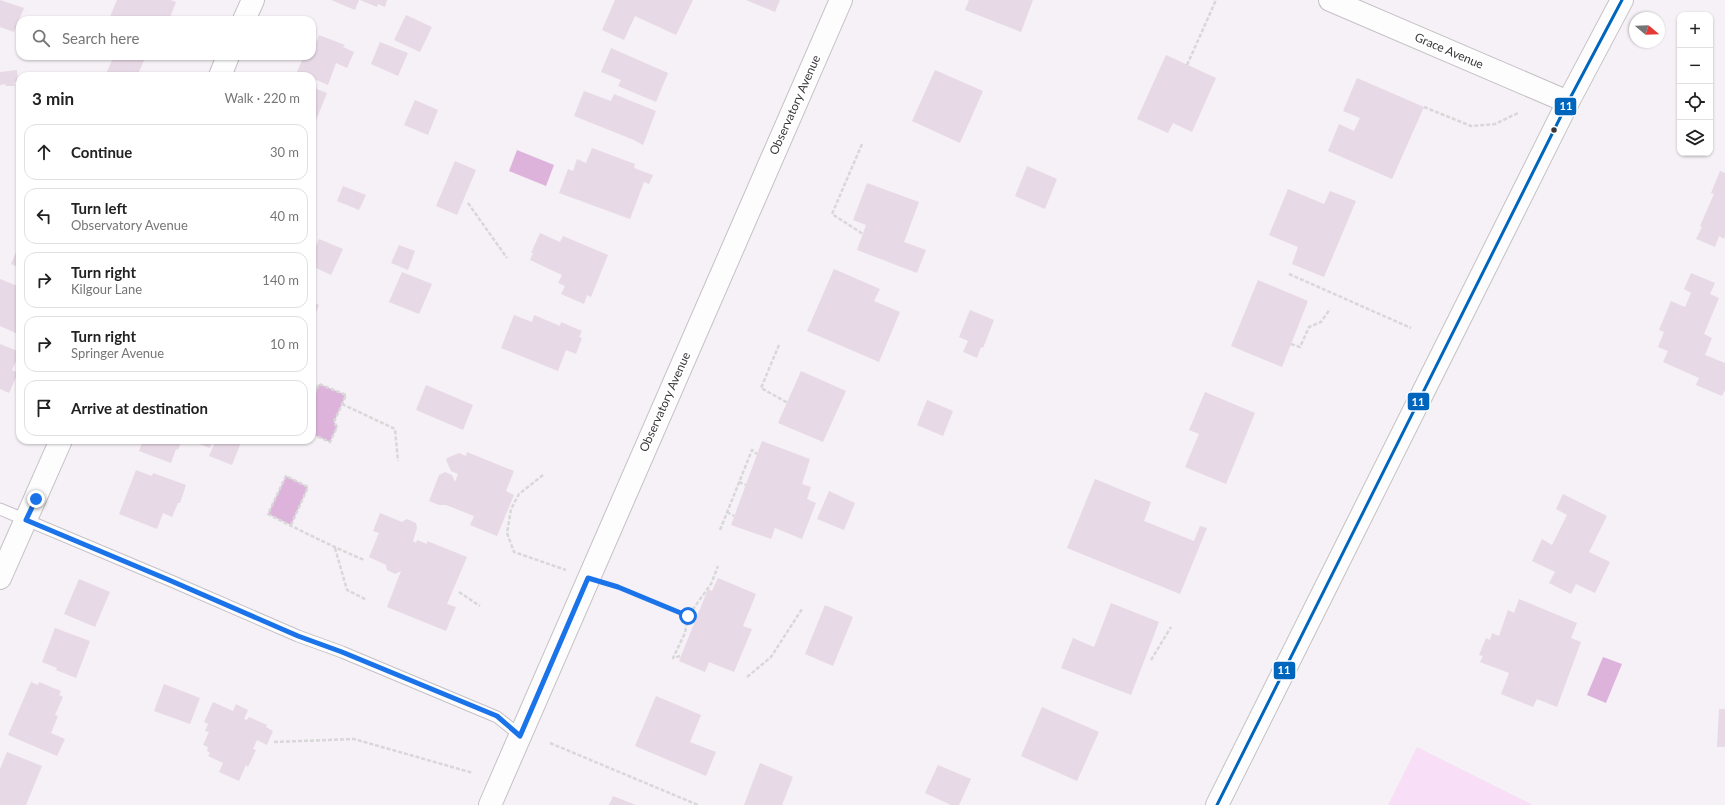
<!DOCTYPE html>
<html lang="en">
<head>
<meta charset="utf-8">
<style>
	:root { --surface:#fff; --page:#f6f6f6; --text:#222; --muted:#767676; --line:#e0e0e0 }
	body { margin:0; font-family:Lato,sans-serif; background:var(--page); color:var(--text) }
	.controls { position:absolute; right:12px; top:12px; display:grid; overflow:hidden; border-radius:8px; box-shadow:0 1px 3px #0004 }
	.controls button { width:36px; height:36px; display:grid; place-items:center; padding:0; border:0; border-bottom:1px solid var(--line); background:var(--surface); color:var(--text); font:20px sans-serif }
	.compass { position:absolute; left:1629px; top:12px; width:36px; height:36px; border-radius:50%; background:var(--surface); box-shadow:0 1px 3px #0004; rotate:109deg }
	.stop { position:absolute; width:12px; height:12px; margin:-9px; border:3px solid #1a73e8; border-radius:50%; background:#fff }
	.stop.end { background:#1a73e8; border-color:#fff; box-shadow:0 1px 4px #0008 }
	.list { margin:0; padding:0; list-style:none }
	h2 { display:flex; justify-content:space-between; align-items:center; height:52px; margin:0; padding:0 16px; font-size:17px }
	h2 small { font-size:13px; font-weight:400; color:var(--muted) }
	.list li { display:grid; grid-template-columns:26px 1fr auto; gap:12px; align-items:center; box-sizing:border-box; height:56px; margin:0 8px 8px; padding:0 8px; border:1px solid var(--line); border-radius:12px }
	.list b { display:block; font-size:15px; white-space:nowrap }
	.list p { margin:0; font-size:13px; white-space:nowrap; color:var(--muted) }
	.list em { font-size:13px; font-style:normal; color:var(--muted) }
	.icon { flex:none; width:22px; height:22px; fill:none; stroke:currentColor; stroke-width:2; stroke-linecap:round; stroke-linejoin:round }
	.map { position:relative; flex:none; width:1725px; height:805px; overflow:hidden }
	.search { position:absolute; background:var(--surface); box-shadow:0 1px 3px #0004; left:16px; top:16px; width:300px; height:44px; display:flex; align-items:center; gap:10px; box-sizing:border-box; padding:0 14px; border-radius:12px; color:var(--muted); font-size:15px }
	.panel { position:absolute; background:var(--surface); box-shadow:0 1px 3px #0004; left:16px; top:72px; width:300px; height:372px; border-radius:12px }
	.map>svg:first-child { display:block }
</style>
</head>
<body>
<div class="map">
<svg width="1725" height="805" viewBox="0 0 1725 805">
	<rect width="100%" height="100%" fill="#f6f1f6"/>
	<polygon fill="#f8dff7" points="1417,747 1533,805 1388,805"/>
	<g fill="#ddb3dc">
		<polygon points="517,150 554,165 546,186 509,171"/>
		<polygon points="319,384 346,395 334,422 337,427 330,442 312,434 312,400"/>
		<polygon points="286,476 308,487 291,525 268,514"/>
		<polygon points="1603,657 1622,664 1606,703 1587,695"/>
	</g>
	<g fill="#e7d9e6">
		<polygon points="0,0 24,8 14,32 0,27"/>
		<polygon points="117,0 170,0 176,2 169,20 111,20 109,19"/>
		<polygon points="331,0 359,0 355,10"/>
		<polygon points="360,0 387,0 385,7 378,4 377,7"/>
		<polygon points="615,0 693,0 676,35 635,16 624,40 602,30"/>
		<polygon points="746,0 780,0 775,12"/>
		<polygon points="969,0 1033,0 1021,32 965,10"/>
		<polygon points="406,15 432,27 420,52 394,40"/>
		<polygon points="319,35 345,45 343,47 354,52 347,68 336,63 328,85 312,78 312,76 307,76 297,72 304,56 312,56 312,45 315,46"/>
		<polygon points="380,42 408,53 398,76 371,64"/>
		<polygon points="611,48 668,73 656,102 618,86 621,80 601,72"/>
		<polygon points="1166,55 1216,78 1192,132 1173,123 1168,133 1137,119"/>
		<polygon points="114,56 146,56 137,76 105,76"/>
		<polygon points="17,70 18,82 14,82 15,86 6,86 5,84 0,85 0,72"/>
		<polygon points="935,70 983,91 960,143 912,121"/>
		<polygon points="1357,78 1424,107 1392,179 1328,151 1339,124 1354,131 1360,118 1343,111"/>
		<polygon points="312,87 327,93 312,130"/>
		<polygon points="584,91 611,101 614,94 656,111 643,145 634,140 574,116"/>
		<polygon points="415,100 438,110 428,135 404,125"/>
		<polygon points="592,148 635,164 634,168 653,175 649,184 644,182 630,219 559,193 568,169 573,171 577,159 586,163"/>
		<polygon points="455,161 476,170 457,215 436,206"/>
		<polygon points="1027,166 1057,179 1045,209 1015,196"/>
		<polygon points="1720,171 1725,173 1725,236 1724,239 1719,236 1715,247 1696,239 1702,227 1700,226 1714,194 1711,193"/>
		<polygon points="867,183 919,202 904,242 926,250 917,273 857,250 866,225 853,220"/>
		<polygon points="343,186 366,195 359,210 337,201"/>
		<polygon points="1288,189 1324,204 1330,191 1356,201 1324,277 1292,264 1298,247 1269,235"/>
		<polygon points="540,233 560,242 563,236 608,255 591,297 587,295 584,304 561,294 565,286 558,283 562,275 530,260 533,253 531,253"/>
		<polygon points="319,239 343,249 331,275 312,266 312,256"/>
		<polygon points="20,243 20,268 11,264"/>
		<polygon points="399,245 415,251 408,270 391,263"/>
		<polygon points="834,269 880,289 874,301 900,312 879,362 807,331"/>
		<polygon points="402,272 432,284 419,314 389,302"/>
		<polygon points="1691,273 1715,283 1710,294 1719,298 1704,334 1712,338 1705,355 1725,363 1725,390 1722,396 1696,385 1699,378 1663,362 1668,351 1658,347 1664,332 1659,330 1671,301 1685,307 1691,293 1684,289"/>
		<polygon points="0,279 20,287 20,335 0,326"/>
		<polygon points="1258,280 1308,301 1282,367 1231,346"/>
		<polygon points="312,302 319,305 312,321"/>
		<polygon points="970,310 994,320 983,348 981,347 977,358 963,352 968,341 959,337"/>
		<polygon points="514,315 532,322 534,315 560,326 561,322 582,331 579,337 582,338 576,354 566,350 558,371 501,348"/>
		<polygon points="0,344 20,352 12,370 18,373 9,393 0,389"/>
		<polygon points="801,371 846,391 823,442 778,423"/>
		<polygon points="426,385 473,405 463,430 416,410"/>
		<polygon points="1205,392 1255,413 1226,484 1185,467 1199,434 1189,430"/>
		<polygon points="927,400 953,411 943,436 917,425"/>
		<polygon points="143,440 182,440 178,450 176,449 171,463 139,451"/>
		<polygon points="185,440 213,440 210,448 191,441 191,443"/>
		<polygon points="216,440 242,440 232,465 209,456"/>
		<polygon points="762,441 810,459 802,484 811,487 807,499 816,503 802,539 775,528 771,539 731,525"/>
		<polygon points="467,452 514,471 506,491 514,495 497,536 470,525 474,516 446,505 439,505 429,501 439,475 445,472 452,475 455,482 457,477 458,474 451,471 446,460 447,458 459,453 466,456"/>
		<polygon points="136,470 152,476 153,473 186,485 180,503 178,503 172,517 163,513 157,529 119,514"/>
		<polygon points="1095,479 1151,502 1144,521 1194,541 1200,526 1207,528 1180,594 1067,548"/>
		<polygon points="829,491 855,503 844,530 817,519"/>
		<polygon points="1563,494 1607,516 1589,552 1610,562 1595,593 1576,584 1571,594 1549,583 1555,572 1532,561 1542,539 1552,545 1567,515 1556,509"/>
		<polygon points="380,513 402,522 407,519 416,523 417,528 413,541 416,543 417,540 427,544 427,541 467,557 447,604 456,607 446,631 387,607 401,571 395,574 387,570 386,565 369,557 379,533 373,531"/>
		<polygon points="718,578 756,594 743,626 752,629 734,672 709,662 705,672 679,661 708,589 712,591"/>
		<polygon points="79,579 110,592 95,627 64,614"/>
		<polygon points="1519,599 1577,623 1571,638 1581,642 1557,707 1537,699 1533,707 1501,694 1509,673 1480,662 1483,656 1479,655 1486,638 1490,640 1492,633 1499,636 1508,610 1514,613"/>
		<polygon points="1111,603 1159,622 1131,695 1061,668 1073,638 1094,647"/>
		<polygon points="825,605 853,617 833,666 805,654"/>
		<polygon points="55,628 90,641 76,678 56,670 57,668 42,662"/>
		<polygon points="31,682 38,685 39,682 61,691 59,695 63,697 55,715 58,716 51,733 65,739 57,756 8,735"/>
		<polygon points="164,684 200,698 190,724 154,711"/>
		<polygon points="656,696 701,715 690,742 716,752 706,776 635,746"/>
		<polygon points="213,702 233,711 236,704 248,710 244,719 247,720 249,717 267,725 266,727 273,731 267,745 257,740 253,749 256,750 248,767 246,765 239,781 219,772 223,763 208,756 210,753 207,751 208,747 203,745 209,732 205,731 208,724 204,722"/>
		<polygon points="1042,707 1099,732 1077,781 1021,756"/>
		<polygon points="1719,709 1725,709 1725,747 1717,747"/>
		<polygon points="7,752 42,766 26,805 0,805 0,769"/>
		<polygon points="760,763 793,777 782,805 744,805"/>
		<polygon points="938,765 971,779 959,805 951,805 925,793"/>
		<polygon points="613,796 636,805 609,805"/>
	</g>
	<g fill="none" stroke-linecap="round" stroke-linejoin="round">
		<defs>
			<polyline id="service" points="0,509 169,580 298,636 342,652 497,717 521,736"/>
			<g id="minor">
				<polyline points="1330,0 1568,102"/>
				<polyline points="244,20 253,0"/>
				<polyline points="220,76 228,56"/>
				<polyline points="0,578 61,440"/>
			</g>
			<g id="tertiary">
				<polyline points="490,805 841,0"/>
				<polyline points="1217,805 1568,102 1622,0"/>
			</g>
		</defs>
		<use href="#service" stroke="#c4c1c4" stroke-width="13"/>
		<use href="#minor" stroke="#c4c1c4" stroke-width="24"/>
		<use href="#tertiary" stroke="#c4c1c4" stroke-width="24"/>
		<g stroke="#d8d8d8" stroke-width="2.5" stroke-dasharray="4 2" stroke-linecap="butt">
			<polyline points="1187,65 1216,0"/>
			<polyline points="1424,107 1471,126 1495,124 1518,113"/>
			<polyline points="862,144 832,214 863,234"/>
			<polyline points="468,203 507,258"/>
			<polyline points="1289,274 1411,328"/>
			<polyline points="1291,344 1300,347 1309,327 1321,322 1330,309"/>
			<polyline points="779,345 761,388 788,403"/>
			<polyline points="312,400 319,384 346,395 334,422 337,427 330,442 312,434"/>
			<polyline points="342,404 395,429 398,461"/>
			<polyline points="543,475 519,494 511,509 507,533 514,552 566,570"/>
			<polyline points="739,482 746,485"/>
			<polyline points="727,512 734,516"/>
			<path d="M291,525L308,487L286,476L268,514C299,530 331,546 364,560"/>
			<polyline points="720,530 752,450 757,454"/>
			<polyline points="335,548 347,590 367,600"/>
			<polyline points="613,585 696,619"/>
			<polyline points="459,592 480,606"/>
			<polyline points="680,656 673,658 685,633 688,616 711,584 718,566"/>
			<polyline points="1151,660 1171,627"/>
			<polyline points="747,677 771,657 802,609"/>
			<polyline points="274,742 354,739 473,773"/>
			<polyline points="550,743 698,805"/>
		</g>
		<use href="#service" stroke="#fefdfe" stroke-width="11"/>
		<use href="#minor" stroke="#fefdfe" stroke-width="22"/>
		<use href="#tertiary" stroke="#fefdfe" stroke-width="22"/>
		<defs>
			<polyline id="bus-1" points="1217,805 1568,102 1622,0"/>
		</defs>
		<use href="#bus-1" stroke="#fff" stroke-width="6"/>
		<use href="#bus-1" stroke="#0065bd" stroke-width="3"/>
	</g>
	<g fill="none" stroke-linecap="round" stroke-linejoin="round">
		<polyline stroke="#1a73e8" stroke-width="5" points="36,499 26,520 169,580 298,636 342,652 497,716 520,736 588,578 618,587 688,616"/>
	</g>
	<circle fill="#393639" stroke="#fff" stroke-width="1.5" cx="1554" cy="130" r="3.5"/>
	<g text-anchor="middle" stroke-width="4" stroke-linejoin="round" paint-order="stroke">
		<g font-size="12" fill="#393639" stroke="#fff">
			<text transform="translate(1449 51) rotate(23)" y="4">Grace Avenue</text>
			<text transform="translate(795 105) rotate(-66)" y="4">Observatory Avenue</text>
			<text transform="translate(665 402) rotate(-66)" y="4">Observatory Avenue</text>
		</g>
	</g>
	<g stroke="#fff" stroke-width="1.5">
		<rect x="1554" y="97" width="23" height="19" rx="4" fill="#0065bd"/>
		<rect x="1407" y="392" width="23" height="19" rx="4" fill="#0065bd"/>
		<rect x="1273" y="661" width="23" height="19" rx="4" fill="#0065bd"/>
	</g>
	<g font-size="11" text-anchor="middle" font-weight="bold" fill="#fff">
		<text x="1566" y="110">11</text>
		<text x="1418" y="406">11</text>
		<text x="1284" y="674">11</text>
	</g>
</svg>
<div class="controls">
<button>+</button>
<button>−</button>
<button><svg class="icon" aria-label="locate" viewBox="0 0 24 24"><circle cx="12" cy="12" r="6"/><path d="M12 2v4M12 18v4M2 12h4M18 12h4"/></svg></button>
<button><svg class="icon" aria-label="layers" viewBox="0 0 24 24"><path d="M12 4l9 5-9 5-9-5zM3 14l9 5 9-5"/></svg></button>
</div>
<svg class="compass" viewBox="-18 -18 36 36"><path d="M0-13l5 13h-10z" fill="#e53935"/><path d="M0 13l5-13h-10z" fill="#767676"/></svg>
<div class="stop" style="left:688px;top:616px"></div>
<div class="stop end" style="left:36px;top:499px"></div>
<div class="search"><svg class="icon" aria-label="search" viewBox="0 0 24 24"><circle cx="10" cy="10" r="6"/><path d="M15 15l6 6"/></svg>Search here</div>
<section class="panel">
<h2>3 min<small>Walk · 220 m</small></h2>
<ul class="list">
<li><svg class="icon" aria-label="ahead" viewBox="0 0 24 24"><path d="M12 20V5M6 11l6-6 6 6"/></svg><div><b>Continue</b></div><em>30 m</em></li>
<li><svg class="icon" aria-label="left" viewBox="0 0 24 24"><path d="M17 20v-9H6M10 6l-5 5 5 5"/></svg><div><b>Turn left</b><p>Observatory Avenue</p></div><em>40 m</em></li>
<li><svg class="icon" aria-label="right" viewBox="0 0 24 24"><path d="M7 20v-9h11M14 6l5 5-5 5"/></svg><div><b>Turn right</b><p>Kilgour Lane</p></div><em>140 m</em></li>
<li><svg class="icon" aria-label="right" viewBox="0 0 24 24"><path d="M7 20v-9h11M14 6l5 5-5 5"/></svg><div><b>Turn right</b><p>Springer Avenue</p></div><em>10 m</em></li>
<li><svg class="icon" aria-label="arrive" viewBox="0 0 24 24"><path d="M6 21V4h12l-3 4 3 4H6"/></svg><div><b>Arrive at destination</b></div></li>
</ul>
</section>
</div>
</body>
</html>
